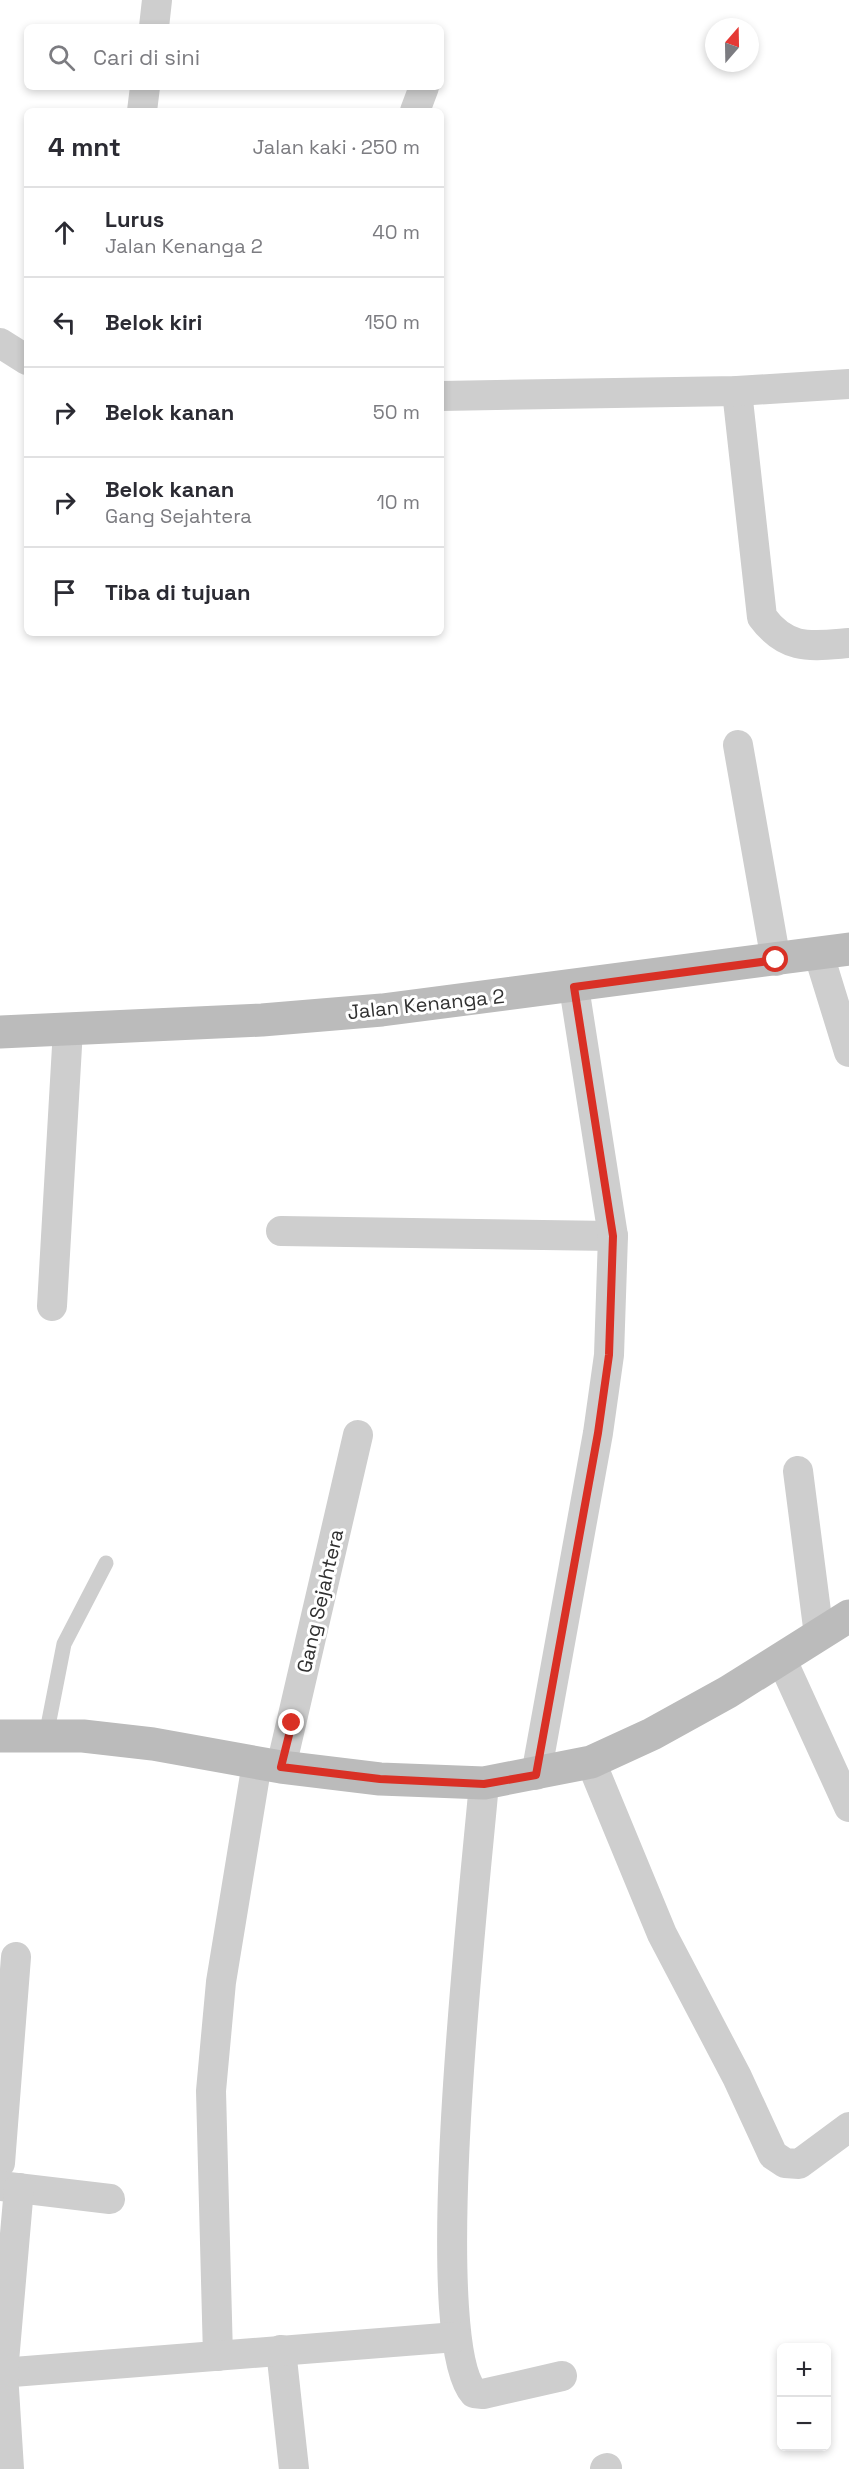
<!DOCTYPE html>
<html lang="id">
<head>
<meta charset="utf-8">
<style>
	:root { --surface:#fff; --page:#f7f7f7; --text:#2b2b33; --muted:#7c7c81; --line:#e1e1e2 }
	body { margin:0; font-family:"Space Grotesk",sans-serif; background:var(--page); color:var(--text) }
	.controls { position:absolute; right:18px; bottom:18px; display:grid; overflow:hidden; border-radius:9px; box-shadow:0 3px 9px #0003 }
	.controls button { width:54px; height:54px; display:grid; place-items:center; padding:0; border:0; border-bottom:2px solid var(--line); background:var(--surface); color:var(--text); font:30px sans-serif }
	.compass { position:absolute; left:705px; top:18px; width:54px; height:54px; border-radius:50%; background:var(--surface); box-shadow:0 3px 9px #0003; rotate:20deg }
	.stop { position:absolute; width:18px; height:18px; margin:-14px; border:4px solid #d93025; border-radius:50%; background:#fff }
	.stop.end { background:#d93025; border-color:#fff; box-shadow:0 2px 6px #0008 }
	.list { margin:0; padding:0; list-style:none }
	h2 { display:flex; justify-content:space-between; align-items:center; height:78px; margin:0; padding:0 24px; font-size:26px }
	h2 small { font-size:20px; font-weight:400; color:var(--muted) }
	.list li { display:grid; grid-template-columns:39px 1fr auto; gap:18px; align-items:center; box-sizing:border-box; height:90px; padding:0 24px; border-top:2px solid var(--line) }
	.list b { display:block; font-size:22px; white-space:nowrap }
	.list p { margin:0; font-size:20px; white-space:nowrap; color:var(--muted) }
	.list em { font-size:20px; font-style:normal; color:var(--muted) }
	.icon { flex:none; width:33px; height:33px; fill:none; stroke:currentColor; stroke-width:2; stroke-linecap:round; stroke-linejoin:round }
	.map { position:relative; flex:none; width:849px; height:2469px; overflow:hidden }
	.search { position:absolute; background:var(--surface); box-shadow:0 3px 9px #0003; left:24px; top:24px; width:420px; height:66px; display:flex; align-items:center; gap:15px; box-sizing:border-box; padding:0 21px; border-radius:9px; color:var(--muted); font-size:22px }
	.panel { position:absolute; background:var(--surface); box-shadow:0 3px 9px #0003; left:24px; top:108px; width:420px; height:528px; border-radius:9px }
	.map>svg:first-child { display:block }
</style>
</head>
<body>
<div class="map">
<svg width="849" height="2469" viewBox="0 0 849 2469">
	<rect width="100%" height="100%" fill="#fff"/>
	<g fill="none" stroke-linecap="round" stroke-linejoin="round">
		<polyline stroke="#cecece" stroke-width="15" points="46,1736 64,1644 106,1563"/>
		<g stroke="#cecece" stroke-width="30">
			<polyline points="154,27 157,0"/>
			<polyline points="142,111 145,87"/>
			<polyline points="415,111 424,87"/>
			<polyline points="0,343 27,360"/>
			<path d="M737,391L762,617C787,651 811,646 849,643"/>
			<polyline points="441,396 737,391 849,384"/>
			<polyline points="738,745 776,961"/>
			<polyline points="819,955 849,1052"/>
			<polyline points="281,1231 613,1236"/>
			<polyline points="52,1306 68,1029"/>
			<polyline points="798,1471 819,1635"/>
			<polyline points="781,1658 849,1807"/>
			<polyline points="591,1762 662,1934 737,2077 773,2155 785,2163 799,2164 849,2127"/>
			<polyline points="281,1767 358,1435"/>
			<polyline points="536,1775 598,1433 609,1355 613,1236 574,987"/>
			<path d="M484,1783C476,1878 423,2336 474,2393L483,2394L562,2376"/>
			<polyline points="0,2163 16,1957"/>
			<polyline points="0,2186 110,2199"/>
			<polyline points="281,2350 294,2469"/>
			<polyline points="218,2356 211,2091 221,1982 257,1763"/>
			<polyline points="0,2373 456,2337"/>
			<polyline points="9,2469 3,2373 19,2188"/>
			<polyline points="605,2469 607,2468"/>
		</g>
		<g stroke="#bbb" stroke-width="33">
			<polyline points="0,1032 262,1020 382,1010 849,949"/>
			<polyline points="0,1736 83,1736 153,1744 281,1767 380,1779 484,1783 591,1762 652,1734 728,1692 849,1616"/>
		</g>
	</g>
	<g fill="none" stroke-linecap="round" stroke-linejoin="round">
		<polyline stroke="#d93025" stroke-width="8" points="292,1723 281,1767 380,1779 484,1784 536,1775 598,1433 609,1355 613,1236 574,987 776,960"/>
	</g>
	<g text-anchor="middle" stroke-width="6" stroke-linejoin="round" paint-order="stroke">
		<g font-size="20" fill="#313131" stroke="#fff">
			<text transform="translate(426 1004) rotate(-6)" y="7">Jalan Kenanga 2</text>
			<text transform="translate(320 1601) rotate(-77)" y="7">Gang Sejahtera</text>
		</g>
	</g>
</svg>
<div class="controls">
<button>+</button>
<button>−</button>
</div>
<svg class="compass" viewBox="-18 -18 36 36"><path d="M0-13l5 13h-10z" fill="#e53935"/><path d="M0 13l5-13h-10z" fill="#7c7c81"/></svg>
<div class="stop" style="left:776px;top:960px"></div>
<div class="stop end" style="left:292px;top:1723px"></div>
<div class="search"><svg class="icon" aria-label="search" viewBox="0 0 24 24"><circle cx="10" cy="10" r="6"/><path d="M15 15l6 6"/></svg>Cari di sini</div>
<section class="panel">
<h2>4 mnt<small>Jalan kaki · 250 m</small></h2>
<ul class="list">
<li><svg class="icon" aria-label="ahead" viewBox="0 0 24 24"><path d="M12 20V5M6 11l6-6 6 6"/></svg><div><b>Lurus</b><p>Jalan Kenanga 2</p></div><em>40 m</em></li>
<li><svg class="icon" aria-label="left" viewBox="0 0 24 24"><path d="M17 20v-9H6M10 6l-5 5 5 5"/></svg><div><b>Belok kiri</b></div><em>150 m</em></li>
<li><svg class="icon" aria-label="right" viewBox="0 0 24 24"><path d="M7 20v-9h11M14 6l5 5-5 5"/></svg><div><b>Belok kanan</b></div><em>50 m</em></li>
<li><svg class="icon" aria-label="right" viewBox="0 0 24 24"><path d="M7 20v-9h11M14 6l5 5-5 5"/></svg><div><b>Belok kanan</b><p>Gang Sejahtera</p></div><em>10 m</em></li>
<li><svg class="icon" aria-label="arrive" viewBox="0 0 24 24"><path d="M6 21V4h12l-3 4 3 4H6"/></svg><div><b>Tiba di tujuan</b></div></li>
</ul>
</section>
</div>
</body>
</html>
